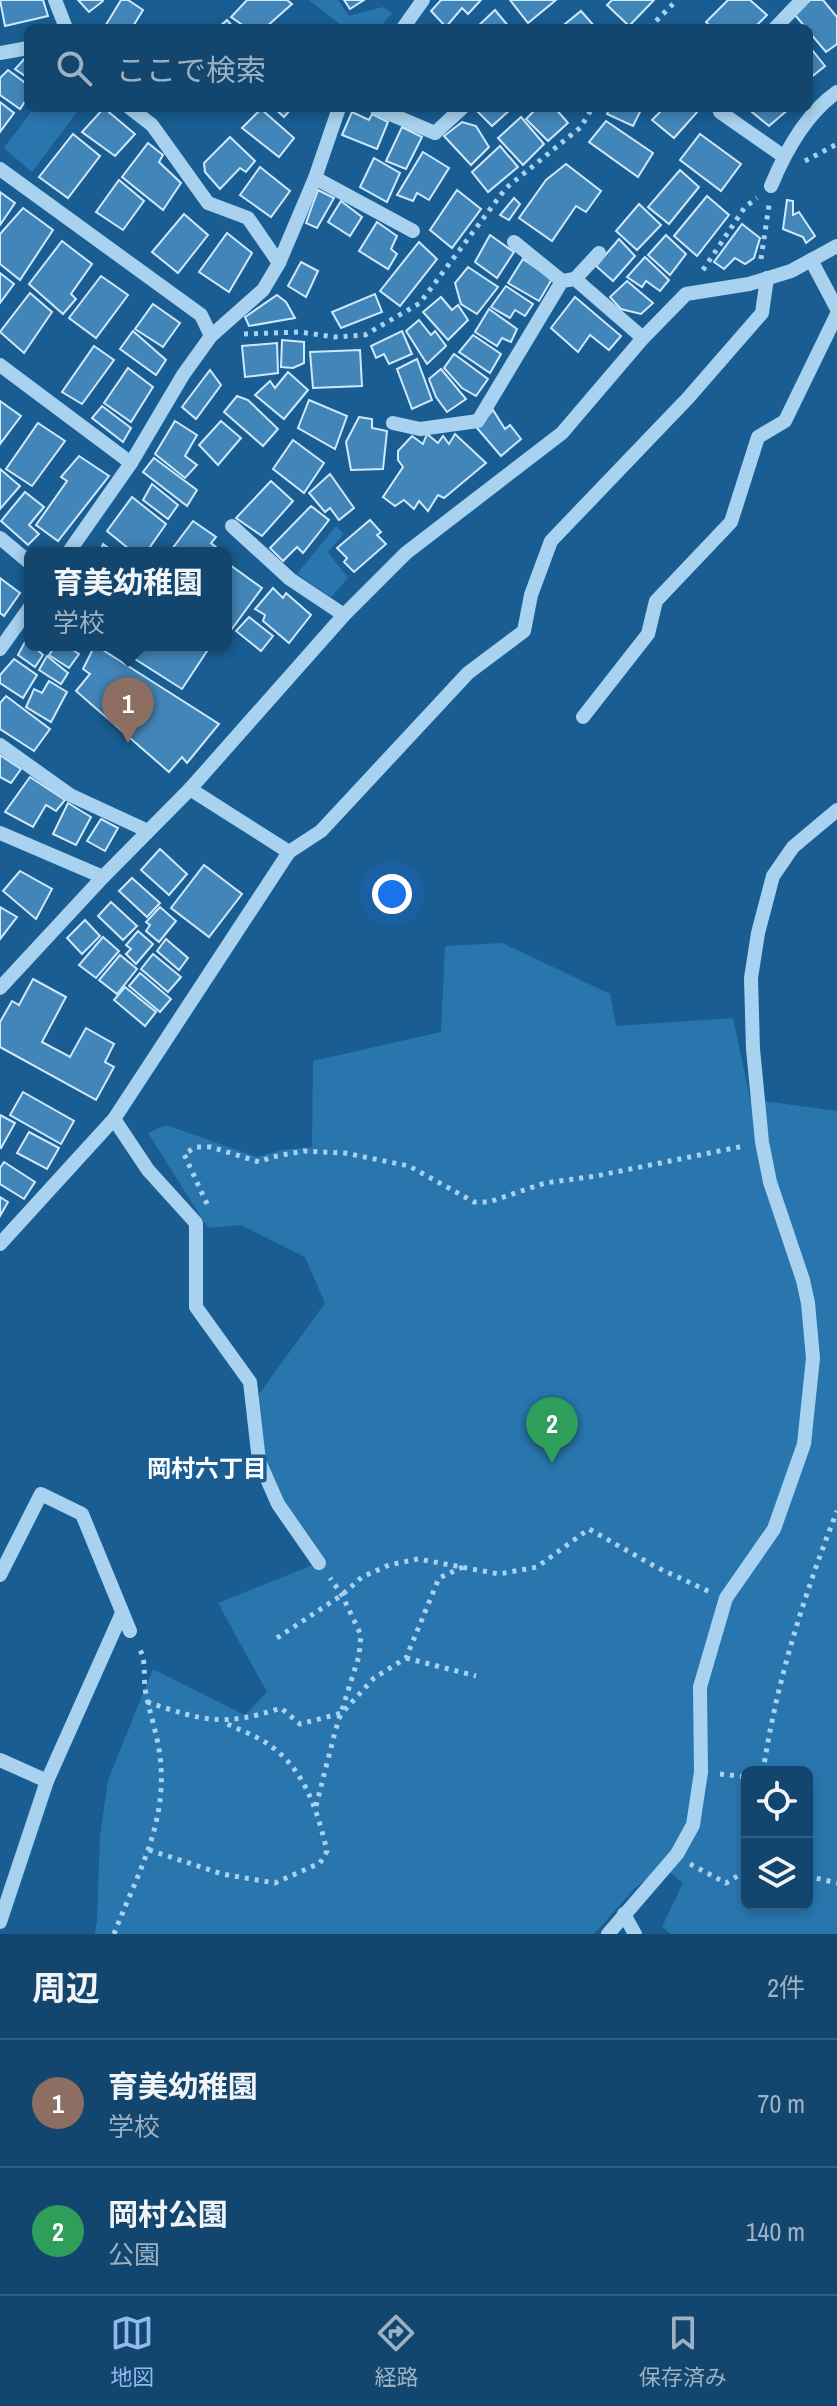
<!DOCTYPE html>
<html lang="ja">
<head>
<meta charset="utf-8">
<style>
	:root { --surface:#13466e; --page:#1c4d73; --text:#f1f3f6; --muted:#9db1c2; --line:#325e81; --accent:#90b9f0 }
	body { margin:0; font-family:"Archivo Narrow","Noto Sans JP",sans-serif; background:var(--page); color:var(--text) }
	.controls { position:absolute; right:24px; bottom:24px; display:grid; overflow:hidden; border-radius:12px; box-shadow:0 4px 12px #0003 }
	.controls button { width:72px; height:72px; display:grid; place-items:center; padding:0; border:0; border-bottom:2px solid var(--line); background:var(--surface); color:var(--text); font:40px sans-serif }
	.you { position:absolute; left:392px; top:894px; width:28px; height:28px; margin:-20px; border:6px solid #fff; border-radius:50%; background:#1a73e8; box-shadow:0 0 0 12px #1a73e833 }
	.badge { display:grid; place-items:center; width:52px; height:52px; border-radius:50%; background:var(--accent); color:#fff; font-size:26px; font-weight:700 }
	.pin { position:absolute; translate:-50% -66px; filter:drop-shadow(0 2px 4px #0008) }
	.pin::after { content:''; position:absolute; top:42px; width:28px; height:24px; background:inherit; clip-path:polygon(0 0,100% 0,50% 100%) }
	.popup { position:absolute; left:24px; top:547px; width:208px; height:104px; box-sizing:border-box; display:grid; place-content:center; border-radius:12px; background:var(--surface); filter:drop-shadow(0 2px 6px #0005); font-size:26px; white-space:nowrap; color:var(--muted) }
	.popup b { font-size:30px; color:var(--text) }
	.popup::after { content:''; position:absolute; left:50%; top:100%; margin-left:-16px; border:16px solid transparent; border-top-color:var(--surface) }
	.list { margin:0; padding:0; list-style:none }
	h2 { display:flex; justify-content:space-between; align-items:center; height:104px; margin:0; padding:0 32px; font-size:34px }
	h2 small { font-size:26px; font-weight:400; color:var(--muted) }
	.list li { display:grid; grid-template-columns:52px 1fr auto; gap:24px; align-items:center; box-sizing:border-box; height:128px; padding:0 32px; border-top:2px solid var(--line) }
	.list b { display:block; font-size:30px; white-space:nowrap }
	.list p { margin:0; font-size:26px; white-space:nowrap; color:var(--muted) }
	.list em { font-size:26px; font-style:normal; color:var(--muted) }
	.icon { flex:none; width:44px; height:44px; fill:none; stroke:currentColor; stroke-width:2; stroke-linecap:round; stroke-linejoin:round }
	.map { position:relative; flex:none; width:837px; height:1934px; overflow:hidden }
	.search { position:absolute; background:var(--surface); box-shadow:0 4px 12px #0003; left:24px; right:24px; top:24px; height:88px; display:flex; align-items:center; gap:20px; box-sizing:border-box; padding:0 28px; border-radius:12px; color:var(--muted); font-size:30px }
	.sheet { height:360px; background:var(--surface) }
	nav { display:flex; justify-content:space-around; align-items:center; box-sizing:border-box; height:112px; border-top:2px solid var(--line); background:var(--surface); font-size:22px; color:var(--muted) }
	nav a { display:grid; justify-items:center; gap:4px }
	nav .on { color:var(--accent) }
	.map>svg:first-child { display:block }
</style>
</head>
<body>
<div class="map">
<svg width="837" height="1934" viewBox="0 0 837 1934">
	<rect width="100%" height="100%" fill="#195d92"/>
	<g fill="#2976ae" fill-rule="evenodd">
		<polygon points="309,0 338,0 349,16 383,7 392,13 379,28 345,28"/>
		<polygon points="34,108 80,108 32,172 4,148"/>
		<polygon points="336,526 344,534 328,552 348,578 331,597 297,574"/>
		<path d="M502,943L610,994L616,1026L733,1018L750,1099L837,1111V1934H671L662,1927L683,1883L663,1867L635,1888L594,1934H95L97,1921L100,1836L108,1780L153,1669L245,1715L267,1692L218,1603L315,1564L272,1479L262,1447L257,1397L325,1303L305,1257L241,1225L208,1228L148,1133L166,1125L257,1157L281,1150L312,1147L313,1061L441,1032L445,946ZM747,1772H807V1904H747Z"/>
	</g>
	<g fill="#4286b9" stroke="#cfe9fb" stroke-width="2">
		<polygon points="0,0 43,0 48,16 5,26"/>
		<polygon points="78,0 102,0 103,1 89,12"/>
		<polygon points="121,0 128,0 143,10 132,28 104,28"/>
		<polygon points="247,0 287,0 292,4 265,28 247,28 231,17"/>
		<polygon points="344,0 364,0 350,9"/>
		<polygon points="441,0 481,0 468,14 462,8 446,27 431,11"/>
		<polygon points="510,0 556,0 528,23"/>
		<polygon points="612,0 654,0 629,26 607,5"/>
		<polygon points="728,0 750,0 767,15 754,28 712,28 706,22"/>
		<polygon points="810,0 823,0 837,17 837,44 826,52 809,32 809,28 806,28 795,15"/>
		<polygon points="495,10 510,28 476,28"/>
		<polygon points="581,11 596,28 560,28"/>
		<polygon points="227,20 234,28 218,28"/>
		<polygon points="809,46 825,66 809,79"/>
		<polygon points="27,56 28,56 28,78 15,69"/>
		<polygon points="8,70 28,85 28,97 20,109 0,95 0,78"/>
		<polygon points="0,102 14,113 0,132"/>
		<polygon points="104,108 135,134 115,156 82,132"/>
		<polygon points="274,108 292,108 284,117"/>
		<polygon points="478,108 512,108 492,126 476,110"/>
		<polygon points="537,108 555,108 568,123 548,141 526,119"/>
		<polygon points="610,108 642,108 633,126 607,114"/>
		<polygon points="664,108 696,108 699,110 674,138 652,120"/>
		<polygon points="747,108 790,108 769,126"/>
		<polygon points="261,109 294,138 279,157 242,128"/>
		<polygon points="352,112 369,120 372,114 388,122 377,149 342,135"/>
		<polygon points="521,117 544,144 523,165 498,138"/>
		<polygon points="606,121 653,153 638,177 589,142"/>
		<polygon points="462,122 476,126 489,147 471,165 444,136"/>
		<polygon points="402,127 422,137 406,169 386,161"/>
		<polygon points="73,134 100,156 68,198 39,177"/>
		<polygon points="700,134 741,164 721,191 680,160"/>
		<polygon points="230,137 255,161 246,172 240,168 220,189 205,172 204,163"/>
		<polygon points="148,143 163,155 159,162 181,183 163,210 122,177"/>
		<polygon points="500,146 518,167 488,192 472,172"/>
		<polygon points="423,152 449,168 429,200 417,193 413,201 397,195"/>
		<polygon points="374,158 400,173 387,202 360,187"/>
		<polygon points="566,164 601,191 586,212 576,206 552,241 519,218 546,180"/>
		<polygon points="260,167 290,191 271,217 240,195"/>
		<polygon points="680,170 699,187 669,224 648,207"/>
		<polygon points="119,180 144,201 123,230 96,212"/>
		<polygon points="318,190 334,198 317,228 306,223"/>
		<polygon points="457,190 481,209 452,248 430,230"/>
		<polygon points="0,192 15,203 0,225"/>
		<polygon points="707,196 729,215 697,256 674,236"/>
		<polygon points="514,198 520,204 509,220 500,215"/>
		<polygon points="787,200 793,201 793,215 799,212 815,236 806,243 803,237 783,229"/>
		<polygon points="341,201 362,217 350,236 328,222"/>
		<polygon points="639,204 661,225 637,250 616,231"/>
		<polygon points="23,208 53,230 20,280 0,264 0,234"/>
		<polygon points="184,214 208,235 178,273 152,252"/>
		<polygon points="377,222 397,236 391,249 397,254 388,269 359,251"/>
		<polygon points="742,224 760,238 754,258 745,264 735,258 724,269 714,262"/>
		<polygon points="227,233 252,253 229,292 199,272"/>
		<polygon points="490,235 514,252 497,278 475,262"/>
		<polygon points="666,235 686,254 670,275 648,255"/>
		<polygon points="619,239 635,256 613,281 596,266"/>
		<polygon points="62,241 92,264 71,294 76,299 63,314 29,284"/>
		<polygon points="419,242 437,259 400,306 380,291"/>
		<polygon points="645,257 669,280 660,291 646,281 642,287 627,277"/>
		<polygon points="523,259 552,279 539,301 508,283"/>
		<polygon points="301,262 318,271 306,297 288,286"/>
		<polygon points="468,267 498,287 477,314 461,304 455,283"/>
		<polygon points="0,273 14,284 0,303"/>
		<polygon points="101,276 128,295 96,338 69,318"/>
		<polygon points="627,281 653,303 641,314 621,309 610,297"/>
		<polygon points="506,286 533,304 525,316 515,310 510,318 491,307"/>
		<polygon points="30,293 52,312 24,353 0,332"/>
		<polygon points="375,294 382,312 341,328 332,312"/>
		<polygon points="277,295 286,302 295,318 249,326 245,317"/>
		<polygon points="441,297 452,310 458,305 468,320 448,340 423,312"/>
		<polygon points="575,297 621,336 609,350 590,335 578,352 551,328"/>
		<polygon points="153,304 180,323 163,347 135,329"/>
		<polygon points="489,309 517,329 511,342 502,338 497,346 475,332"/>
		<polygon points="419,320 431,335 435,331 446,346 427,364 406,331"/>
		<polygon points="133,331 166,360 156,375 120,349"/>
		<polygon points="402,331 412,354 389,364 384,354 376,358 371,346"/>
		<polygon points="473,335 501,354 490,373 459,352"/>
		<polygon points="282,340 304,342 304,363 293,368 281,367"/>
		<polygon points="277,343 278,373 245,377 242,346"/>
		<polygon points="94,346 114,360 82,404 62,392"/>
		<polygon points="360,350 362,386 313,388 310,352"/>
		<polygon points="454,354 488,379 476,396 462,388 444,368"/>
		<polygon points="417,359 432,400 412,409 397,369"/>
		<polygon points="128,368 153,387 131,422 104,403"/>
		<polygon points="441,369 466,399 447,412 436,397 429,379"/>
		<polygon points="210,370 221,385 196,419 182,407"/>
		<polygon points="288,372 308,390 284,419 255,395 270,381 275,388"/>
		<polygon points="237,396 248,400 278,429 263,446 224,412"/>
		<polygon points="309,400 347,416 335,449 298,428"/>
		<polygon points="0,401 21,416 0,444"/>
		<polygon points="102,406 131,428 123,442 92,418"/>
		<polygon points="493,410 505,429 510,425 521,439 501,456 477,428"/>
		<polygon points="359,417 372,419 372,428 387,431 383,469 351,470 346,442"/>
		<polygon points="175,421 197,435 185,456 197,465 185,478 155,454"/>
		<polygon points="221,421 241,438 218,465 199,445"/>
		<polygon points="38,423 65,441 32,486 6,469"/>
		<polygon points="427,434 438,443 443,436 449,444 455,434 486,463 444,498 438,495 428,511 419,501 414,509 404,500 395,506 383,497 403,467 398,460 398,451 412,436 423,444"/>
		<polygon points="293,440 324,463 304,493 273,469"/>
		<polygon points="79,456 109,476 58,541 36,525 67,481 61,477"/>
		<polygon points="154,458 197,490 187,506 143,472"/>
		<polygon points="0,469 20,486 0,509"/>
		<polygon points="330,474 354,508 339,520 330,508 325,512 309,493"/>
		<polygon points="271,481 293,501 262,536 236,518"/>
		<polygon points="152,484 178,505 168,519 143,500"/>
		<polygon points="25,492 44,507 29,525 39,534 28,545 1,521"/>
		<polygon points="132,497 166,524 150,547 157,551 155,553 134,553 107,531"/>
		<polygon points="311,506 329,520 303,553 297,547 283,561 270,548"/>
		<polygon points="370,520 381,532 377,535 386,544 354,572 344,562 347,558 337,548"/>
		<polygon points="193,521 216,537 211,543 217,548 214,553 169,553"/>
		<polygon points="103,544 115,553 100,553"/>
		<polygon points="226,562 262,588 226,637"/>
		<polygon points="0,578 20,593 4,616 0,613"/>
		<polygon points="273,588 283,598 286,593 311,615 289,643 263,621 265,615 255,609"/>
		<polygon points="249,617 273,636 261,651 236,631"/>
		<polygon points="26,640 43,655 35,667 18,655"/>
		<polygon points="56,645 65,645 79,654 69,668 49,655"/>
		<polygon points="95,645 219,724 187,763 182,757 169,772 76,691 90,674 83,669"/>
		<polygon points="113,645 211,645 182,689"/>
		<polygon points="47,656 68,673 61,684 39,670"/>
		<polygon points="14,659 37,675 23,698 0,683 0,675"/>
		<polygon points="49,681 67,692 51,722 26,707 34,689 42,693"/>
		<polygon points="6,696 50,729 34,751 0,729 0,703"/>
		<polygon points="0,755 21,769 11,783 0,777"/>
		<polygon points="30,777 65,800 56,811 46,805 33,827 5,812"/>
		<polygon points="68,803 91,817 76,845 53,834"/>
		<polygon points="101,819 118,828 105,851 87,841"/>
		<polygon points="160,849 187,874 169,895 141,870"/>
		<polygon points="204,865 242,894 209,937 171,908"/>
		<polygon points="20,871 52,889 36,919 3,891"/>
		<polygon points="132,878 160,903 147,917 119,891"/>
		<polygon points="111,902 137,926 123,940 98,916"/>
		<polygon points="0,907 17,917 0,939"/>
		<polygon points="160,907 176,921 159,942 146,931 150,925 146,922"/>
		<polygon points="85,920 100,936 82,954 67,938"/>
		<polygon points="138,931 153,944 136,964 126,954 131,949 126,945"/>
		<polygon points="103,937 119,951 96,978 79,965"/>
		<polygon points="166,939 188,958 179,970 157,951"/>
		<polygon points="153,954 181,977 168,992 141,969"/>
		<polygon points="120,955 137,969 117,994 99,980"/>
		<polygon points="140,973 171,999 160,1012 129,986"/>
		<polygon points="33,979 66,997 42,1042 70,1057 86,1028 114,1044 105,1062 114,1067 96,1100 0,1047 0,1022 12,1001 19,1005"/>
		<polygon points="125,987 156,1012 145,1026 114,1000"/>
		<polygon points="23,1092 74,1121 61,1144 10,1115"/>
		<polygon points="0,1115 15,1123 1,1148 0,1147"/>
		<polygon points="29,1132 59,1148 47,1169 17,1153"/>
		<polygon points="4,1162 35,1182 24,1199 0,1184 0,1168"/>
		<polygon points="0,1197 8,1202 0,1216"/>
	</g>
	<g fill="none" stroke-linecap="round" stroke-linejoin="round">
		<g stroke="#a8d2ef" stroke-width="5" stroke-dasharray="4 6" stroke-linecap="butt">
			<polyline points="649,28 677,0"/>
			<polyline points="805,161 837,144"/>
			<polyline points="761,259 769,205"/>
			<polyline points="703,270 745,207 757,198"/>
			<polyline points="244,334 300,332 334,337 365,335 420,303 506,188 581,127 592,108"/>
			<polyline points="207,1204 184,1154 196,1147 211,1147 259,1162 272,1157 304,1151 345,1153 409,1166 474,1202 489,1202 545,1183 596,1176 744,1146"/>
			<polyline points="277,1638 342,1595 362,1577 389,1565 418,1559 499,1574 537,1567 589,1529 656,1567 710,1592"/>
			<polyline points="406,1658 476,1676"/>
			<path d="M147,1702C204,1721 224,1727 281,1708L300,1724L342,1713L374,1678L406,1658L439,1578L465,1566"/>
			<path d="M763,1772C776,1683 804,1595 837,1511"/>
			<polyline points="720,1774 747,1777"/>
			<polyline points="316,1806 335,1732 359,1656 361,1635 342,1595 330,1578"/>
			<path d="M149,1850L222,1874L275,1883L320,1863L327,1851C317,1810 305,1769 268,1744C255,1735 237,1729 223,1722"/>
			<polyline points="690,1864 726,1883 747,1870"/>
			<polyline points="807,1876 837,1883"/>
			<path d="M114,1934C135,1879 165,1829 161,1767C160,1743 151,1718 146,1694C142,1676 148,1662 138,1646"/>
		</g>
		<g stroke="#a8d2ef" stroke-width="14">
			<polyline points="55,0 66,28"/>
			<polyline points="403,28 423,0"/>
			<polyline points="775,28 802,0"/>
			<polyline points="0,53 28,48"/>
			<polyline points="130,108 152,125 208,203 248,218 279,263"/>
			<polyline points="376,108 435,133 462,108"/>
			<polyline points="719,108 720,112 783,156"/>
			<polyline points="0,169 201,315 211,336"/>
			<polyline points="315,178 413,231"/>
			<path d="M771,186C785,152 807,113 837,92"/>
			<polyline points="514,242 562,281"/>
			<polyline points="811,260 837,309"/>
			<polyline points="575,279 599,253"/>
			<polyline points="0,365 131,463"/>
			<polyline points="393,423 420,429 478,421 562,281 575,279 643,338"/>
			<polyline points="232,526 290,579 344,615"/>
			<polyline points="0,538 30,563"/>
			<polyline points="68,553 131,463 183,375 211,336 263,290 279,263 315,178 339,108"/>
			<polyline points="0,649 30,607"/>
			<polyline points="583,717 648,634 656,601 731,522 758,437 785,421 837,314"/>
			<polyline points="0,745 70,795 148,831"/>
			<polyline points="190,789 289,852"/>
			<polyline points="0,833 103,877"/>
			<polyline points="0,988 103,877 190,789 344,615 406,553 562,433 643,338 686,294 749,284 791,271 837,246"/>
			<polyline points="114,1119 148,1170 196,1223 196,1307 250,1382 259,1461 278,1504 319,1563"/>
			<polyline points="0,1244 114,1119 289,852 321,831 468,673 524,631 531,595 551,541 688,398 762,313 767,278"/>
			<polyline points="0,1575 41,1494 82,1514 130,1631"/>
			<polyline points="0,1760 47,1781"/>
			<polyline points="624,1914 635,1934"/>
			<polyline points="0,1922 47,1781 122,1613"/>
			<polyline points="608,1934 677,1854 693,1825 701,1772 700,1687 726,1598 774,1529 804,1444 813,1358 808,1303 803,1280 770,1182 762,1142 753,1049 751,978 758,933 773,876 793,847 837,810"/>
		</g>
	</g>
	<g text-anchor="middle" stroke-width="7" stroke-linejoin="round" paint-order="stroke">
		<g font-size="24" font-weight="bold" fill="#fff" stroke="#195d92">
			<text x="207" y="1477">岡村六丁目</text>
		</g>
	</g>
</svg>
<div class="controls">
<button><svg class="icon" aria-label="locate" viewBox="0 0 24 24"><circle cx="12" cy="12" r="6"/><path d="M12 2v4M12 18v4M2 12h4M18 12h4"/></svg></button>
<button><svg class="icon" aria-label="layers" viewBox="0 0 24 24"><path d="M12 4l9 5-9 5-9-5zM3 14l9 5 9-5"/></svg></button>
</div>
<div class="you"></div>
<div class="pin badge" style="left:128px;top:743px;background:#8d6e63">1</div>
<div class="popup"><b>育美幼稚園</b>学校</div>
<div class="pin badge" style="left:552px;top:1463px;background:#2e9e5b">2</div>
<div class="search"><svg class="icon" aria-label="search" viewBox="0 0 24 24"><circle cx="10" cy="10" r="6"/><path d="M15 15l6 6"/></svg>ここで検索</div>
</div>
<section class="sheet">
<h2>周辺<small>2件</small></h2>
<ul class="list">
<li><span class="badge" style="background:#8d6e63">1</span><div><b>育美幼稚園</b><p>学校</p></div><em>70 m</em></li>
<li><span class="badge" style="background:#2e9e5b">2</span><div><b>岡村公園</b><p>公園</p></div><em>140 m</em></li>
</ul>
</section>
<nav>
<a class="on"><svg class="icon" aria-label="map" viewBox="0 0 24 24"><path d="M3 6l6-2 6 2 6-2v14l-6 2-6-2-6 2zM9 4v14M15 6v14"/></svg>地図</a>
<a><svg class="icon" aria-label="directions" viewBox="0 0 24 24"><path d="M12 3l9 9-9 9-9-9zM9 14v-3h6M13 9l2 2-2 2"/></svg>経路</a>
<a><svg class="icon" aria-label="saved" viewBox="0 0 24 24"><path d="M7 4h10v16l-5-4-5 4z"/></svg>保存済み</a>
</nav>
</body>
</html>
